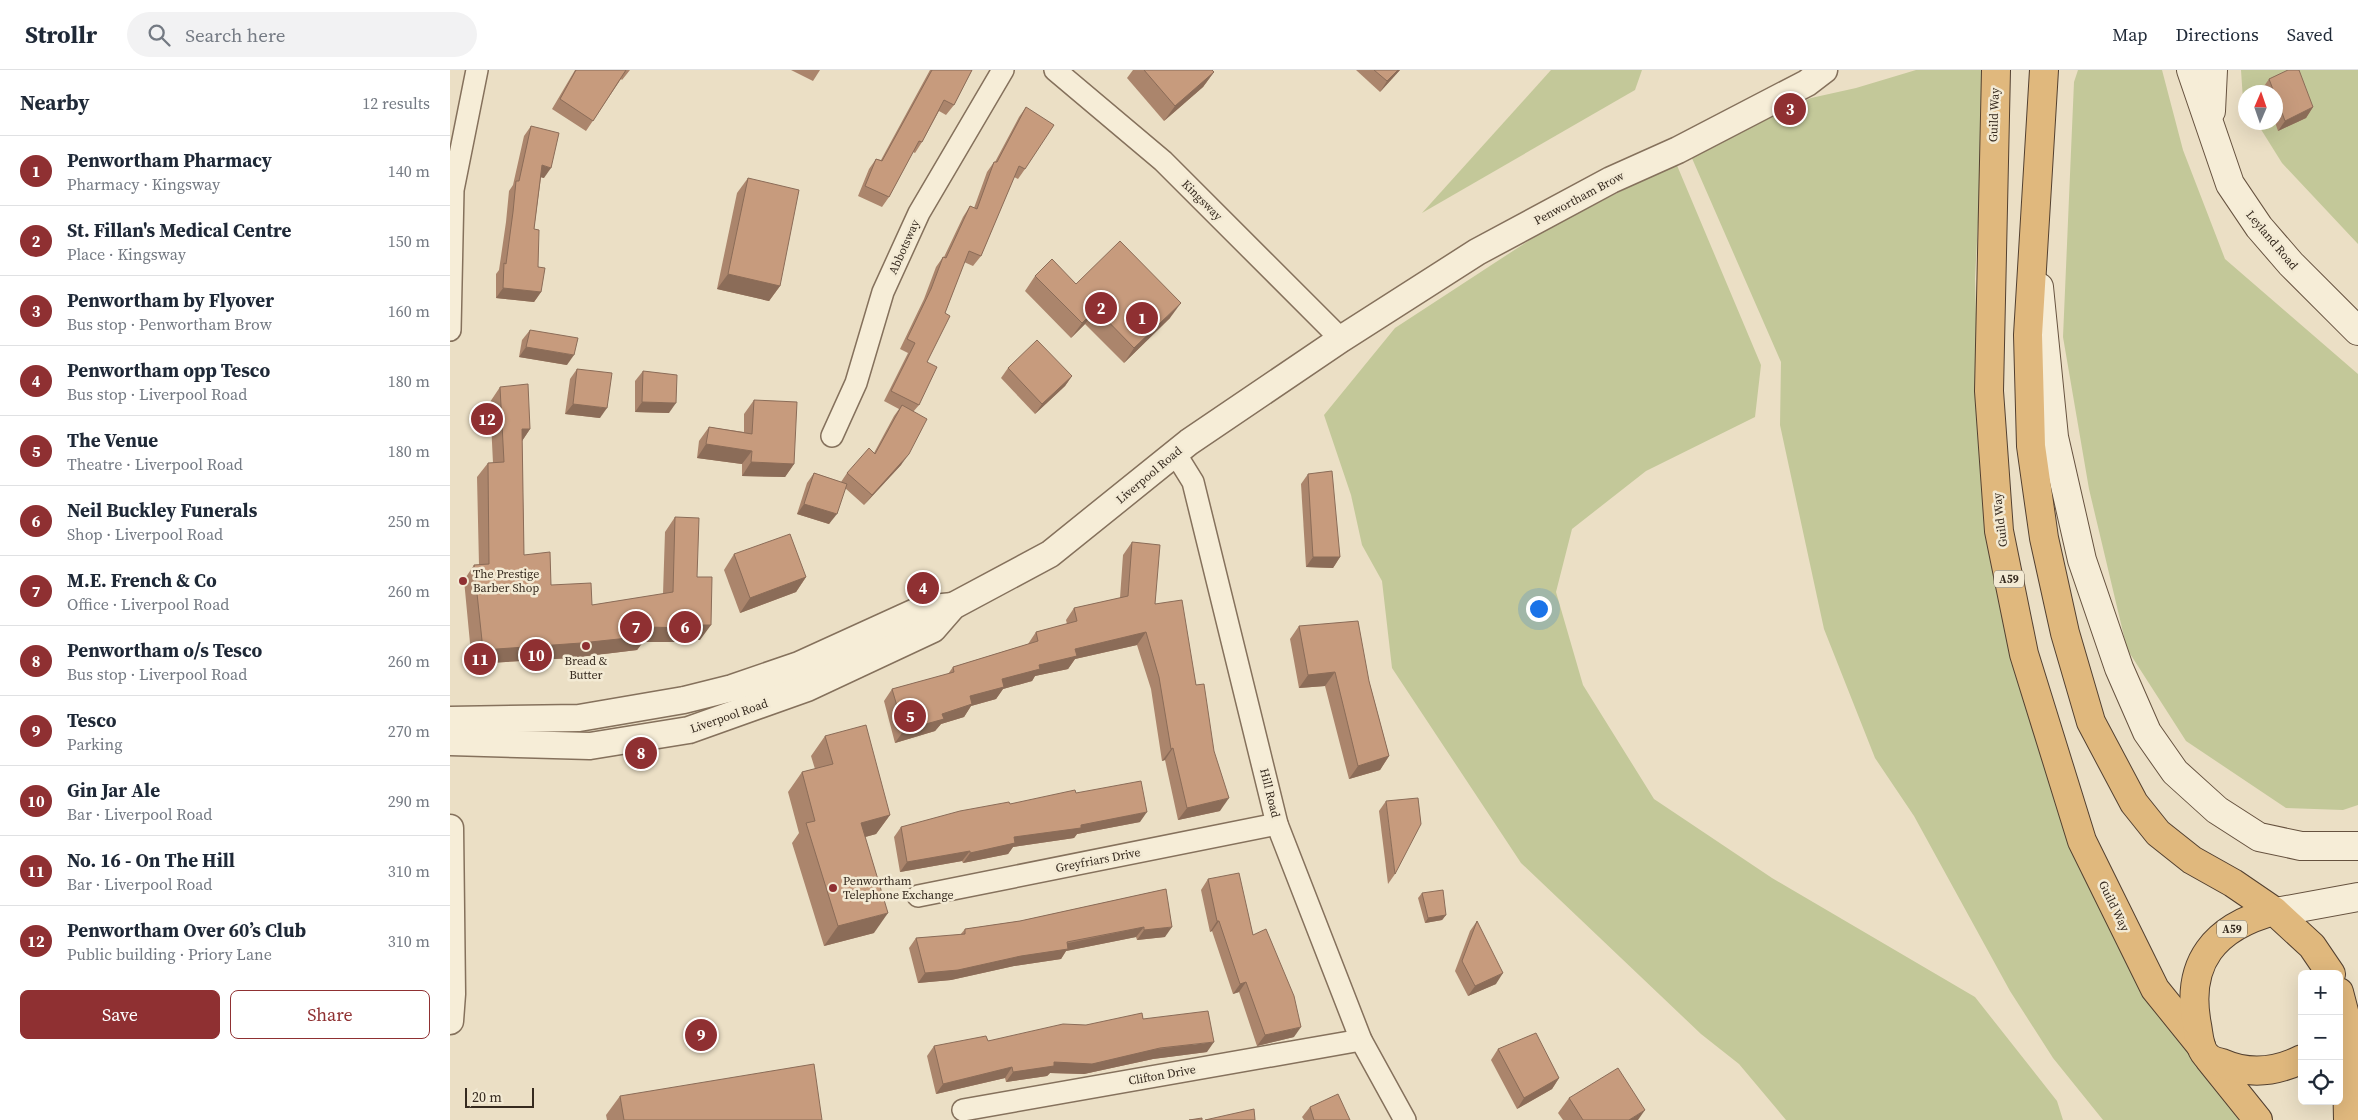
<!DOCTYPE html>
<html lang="en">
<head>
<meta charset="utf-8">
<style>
	:root { --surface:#fff; --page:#f2f2f3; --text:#1f2937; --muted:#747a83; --line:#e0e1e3; --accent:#8f3032 }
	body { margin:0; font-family:"Source Serif 4",serif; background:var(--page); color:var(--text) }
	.controls { position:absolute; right:15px; bottom:15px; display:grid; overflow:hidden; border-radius:8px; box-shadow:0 5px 20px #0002 }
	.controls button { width:45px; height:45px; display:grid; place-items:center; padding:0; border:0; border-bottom:1px solid var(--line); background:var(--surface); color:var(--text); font:25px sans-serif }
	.compass { position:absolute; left:1788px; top:15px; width:45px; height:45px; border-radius:50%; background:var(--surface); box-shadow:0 5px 20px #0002; rotate:2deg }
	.scale { position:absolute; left:15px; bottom:12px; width:69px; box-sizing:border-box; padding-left:5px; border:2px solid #362a1f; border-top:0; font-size:14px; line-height:18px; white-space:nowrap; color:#362a1f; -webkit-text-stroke:4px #f3ead4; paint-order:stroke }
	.you { position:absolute; left:1088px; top:538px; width:18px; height:18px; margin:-12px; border:4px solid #fff; border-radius:50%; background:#1a73e8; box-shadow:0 0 0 8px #1a73e833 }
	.badge { display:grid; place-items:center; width:32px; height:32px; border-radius:50%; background:var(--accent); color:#fff; font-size:16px; font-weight:700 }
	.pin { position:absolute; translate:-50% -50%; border:2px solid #fff; box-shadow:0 1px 5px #0006 }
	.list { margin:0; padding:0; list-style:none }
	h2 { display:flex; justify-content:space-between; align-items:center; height:65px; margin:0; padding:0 20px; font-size:21px }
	h2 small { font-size:16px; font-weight:400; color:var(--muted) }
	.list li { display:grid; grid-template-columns:32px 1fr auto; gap:15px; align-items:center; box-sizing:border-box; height:70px; padding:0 20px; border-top:1px solid var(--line) }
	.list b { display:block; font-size:19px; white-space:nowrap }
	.list p { margin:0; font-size:16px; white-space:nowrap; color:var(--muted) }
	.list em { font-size:16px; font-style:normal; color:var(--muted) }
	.actions { display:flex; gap:10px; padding:15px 20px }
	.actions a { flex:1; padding:11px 0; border:1px solid var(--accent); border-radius:8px; text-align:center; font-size:18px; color:var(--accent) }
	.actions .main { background:var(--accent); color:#fff }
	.icon { flex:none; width:28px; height:28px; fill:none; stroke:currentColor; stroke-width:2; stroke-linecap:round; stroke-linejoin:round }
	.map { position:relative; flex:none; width:1908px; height:1050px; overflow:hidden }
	header { display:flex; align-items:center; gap:30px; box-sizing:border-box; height:70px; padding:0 25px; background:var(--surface); border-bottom:1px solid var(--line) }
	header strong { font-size:24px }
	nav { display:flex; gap:28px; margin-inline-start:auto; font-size:18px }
	.search { width:350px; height:45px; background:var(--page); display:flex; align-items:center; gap:12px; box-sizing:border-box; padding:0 18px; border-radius:28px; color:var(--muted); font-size:19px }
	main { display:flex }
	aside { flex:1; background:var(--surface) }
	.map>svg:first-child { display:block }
</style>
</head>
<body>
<header>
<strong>Strollr</strong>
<div class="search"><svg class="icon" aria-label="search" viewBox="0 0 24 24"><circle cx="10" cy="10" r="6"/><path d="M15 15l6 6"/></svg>Search here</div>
<nav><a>Map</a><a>Directions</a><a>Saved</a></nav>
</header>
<main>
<aside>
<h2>Nearby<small>12 results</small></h2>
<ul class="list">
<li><span class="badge">1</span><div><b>Penwortham Pharmacy</b><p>Pharmacy · Kingsway</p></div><em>140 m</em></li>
<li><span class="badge">2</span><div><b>St. Fillan's Medical Centre</b><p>Place · Kingsway</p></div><em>150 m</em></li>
<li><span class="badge">3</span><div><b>Penwortham by Flyover</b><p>Bus stop · Penwortham Brow</p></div><em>160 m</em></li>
<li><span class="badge">4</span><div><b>Penwortham opp Tesco</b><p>Bus stop · Liverpool Road</p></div><em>180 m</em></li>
<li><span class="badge">5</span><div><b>The Venue</b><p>Theatre · Liverpool Road</p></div><em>180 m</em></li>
<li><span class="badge">6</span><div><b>Neil Buckley Funerals</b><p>Shop · Liverpool Road</p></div><em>250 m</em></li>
<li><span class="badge">7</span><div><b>M.E. French &amp; Co</b><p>Office · Liverpool Road</p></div><em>260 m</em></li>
<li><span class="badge">8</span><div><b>Penwortham o/s Tesco</b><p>Bus stop · Liverpool Road</p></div><em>260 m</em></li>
<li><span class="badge">9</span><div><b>Tesco</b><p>Parking</p></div><em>270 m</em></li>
<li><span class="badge">10</span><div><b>Gin Jar Ale</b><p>Bar · Liverpool Road</p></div><em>290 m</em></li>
<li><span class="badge">11</span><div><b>No. 16 - On The Hill</b><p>Bar · Liverpool Road</p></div><em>310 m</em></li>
<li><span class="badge">12</span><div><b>Penwortham Over 60’s Club</b><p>Public building · Priory Lane</p></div><em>310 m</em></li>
</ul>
<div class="actions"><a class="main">Save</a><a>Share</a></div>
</aside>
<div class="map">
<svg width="1908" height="1050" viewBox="0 0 1908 1050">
	<rect width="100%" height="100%" fill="#ebdfc5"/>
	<g fill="#c3c899">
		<polygon points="1101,0 1192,0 1185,20 972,143"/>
		<polygon points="1466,0 1536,0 1525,209 1530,388 1564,592 1598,708 1636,807 1791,1050 1653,1050 1603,988 1560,921 1464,746 1425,688 1374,559 1330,355 1331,292 1241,86 1361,28 1406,18"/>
		<polygon points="1628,0 1712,0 1733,80 1775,189 1908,304 1908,735 1893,740 1836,738 1736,671 1677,579 1639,419 1613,267 1624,12"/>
		<polygon points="1791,0 1908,0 1908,174 1832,93 1807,53 1826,52 1826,22 1796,22 1795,35 1793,30"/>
		<polygon points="1226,93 1311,295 1305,347 1196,401 1122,459 1106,522 1133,615 1204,729 1322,808 1525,927 1607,1031 1613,1050 1336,1050 1289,994 1251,964 1071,793 942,598 932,511 912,475 901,425 874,345 945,258 1095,160"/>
	</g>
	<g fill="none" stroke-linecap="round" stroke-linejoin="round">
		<defs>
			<g id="minor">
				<polyline points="605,0 713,91 891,269"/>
				<polyline points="0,260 3,120 27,0"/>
				<polyline points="382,366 406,313 433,222 469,143 553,0"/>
				<polyline points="725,383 743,412 827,754 911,970 955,1050"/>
				<polyline points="468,826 827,754"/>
				<polyline points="513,1040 911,970"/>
			</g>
			<g id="tertiary">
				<polyline points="0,650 129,648 234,630 282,618 349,595 472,539 503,536"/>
				<polyline points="0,672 140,676 239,660 357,618 483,559 503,536 600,484 739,372 891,269 1027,182 1161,110 1228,80 1357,13 1374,0"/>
				<polyline points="0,758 2,924 0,951"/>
			</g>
			<g id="secondary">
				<polyline points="1741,0 1780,114 1809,157 1841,194 1908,261"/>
				<polyline points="1761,41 1763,0"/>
				<polyline points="1589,217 1604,367 1632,490 1669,598 1697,662 1725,702 1767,740 1809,767 1851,776 1908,776"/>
				<polyline points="1826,842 1908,827"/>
			</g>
			<g id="trunk">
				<polyline points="1546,0 1539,321 1549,461 1574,584 1632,771 1705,919 1751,976"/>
				<polyline points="1594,0 1578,265 1581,376 1594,468 1615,563 1641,652 1684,733 1708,763 1742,790 1783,813 1824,841"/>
				<polyline points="1889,922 1896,949 1889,958"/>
				<polyline points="1896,950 1898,1050"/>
				<polyline points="1759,989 1808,1050"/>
				<path d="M1852,989C1826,1002 1799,1005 1772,993C1768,992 1761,990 1758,987C1749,980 1749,965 1747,955C1735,892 1765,857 1824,841L1862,876L1881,904"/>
			</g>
		</defs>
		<use href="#minor" stroke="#85715c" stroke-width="24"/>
		<use href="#tertiary" stroke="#85715c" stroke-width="29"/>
		<use href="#secondary" stroke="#66523f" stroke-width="30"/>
		<use href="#trunk" stroke="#534030" stroke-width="30"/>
		<use href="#minor" stroke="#f6edd7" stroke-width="21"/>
		<use href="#tertiary" stroke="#f6edd7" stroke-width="26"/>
		<use href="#secondary" stroke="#f6edd7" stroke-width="28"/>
		<use href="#trunk" stroke="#e0b87d" stroke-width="28"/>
	</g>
	<g fill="#ab856c">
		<polygon points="125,0 180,0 172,10 171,9 136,61 102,39"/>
		<polygon points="341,0 370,0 363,11"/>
		<polygon points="480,0 522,0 504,35 496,45 489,41 472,72 465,83 463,82 439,127 432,137 408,126 419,99 426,89 431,90"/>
		<polygon points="683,0 762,0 764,2 753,17 714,51 677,8"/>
		<polygon points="906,0 950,0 930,22"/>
		<polygon points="1819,9 1863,37 1856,48 1828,61 1825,52 1826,52 1826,22 1813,22 1812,19"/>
		<polygon points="576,37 575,99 568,109 564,107 531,186 523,196 514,192 477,292 469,335 463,342 451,395 414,435 395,418 379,454 347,444 357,413 364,403 391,412 397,403 424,383 444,346 449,339 434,331 458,283 450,279 474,229 486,197 493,187 494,187 513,147 520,136 524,138 537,102 544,92 545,92 569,47"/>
		<polygon points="81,56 94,108 91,107 84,159 91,222 84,232 46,228 46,204 49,200 56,152 59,121 63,115 74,66"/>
		<polygon points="298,108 330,216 319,231 267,219 287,123"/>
		<polygon points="585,206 626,214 720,248 674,293 635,254 621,268 575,221"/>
		<polygon points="80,260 117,295 69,287 72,270"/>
		<polygon points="558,298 622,306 615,316 585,344 551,308"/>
		<polygon points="127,299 150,348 115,344 120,309"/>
		<polygon points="193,301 219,343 185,342 185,311"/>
		<polygon points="50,317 80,359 72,371 74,485 101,515 142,535 213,524 215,462 225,447 247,507 250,570 232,569 230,572 193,572 187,580 121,588 22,594 14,510 24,495 29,495 27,407 38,393 43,393 40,332"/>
		<polygon points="304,330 344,394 335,407 292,406 292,394 247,388 249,371 259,357 294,362 294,344"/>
		<polygon points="858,404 890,487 883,498 856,497 851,414"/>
		<polygon points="682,472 705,534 746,615 770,741 728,750 715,690 712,691 701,619 687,575 625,589 618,599 585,606 582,611 553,619 546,629 521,636 514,647 491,654 485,661 445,673 434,631 442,619 498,604 503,597 578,574 586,562 617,554 616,550 624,538 670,528 673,485"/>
		<polygon points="284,484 356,507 346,522 290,543 274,500"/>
		<polygon points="849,556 919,611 939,686 930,700 899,709 875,616 849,618 840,569"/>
		<polygon points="375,666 440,745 426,764 415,767 424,863 374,876 342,773 349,763 338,722 352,702 365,699 361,686"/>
		<polygon points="626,723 690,752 627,764 624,768 563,777 558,784 513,793 512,791 450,802 444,767 451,757 560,734"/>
		<polygon points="936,731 945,804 938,814 929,741"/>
		<polygon points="758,809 803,865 844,967 807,976 789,922 783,924 762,861 760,862 751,820"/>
		<polygon points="716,819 715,867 687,870 686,867 616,881 611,889 564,896 501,910 468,913 459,878 466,868 510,865 515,859 570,851"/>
		<polygon points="972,823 996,845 992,850 975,853 968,828"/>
		<polygon points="1027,851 1046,914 1018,926 1005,901 1020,861"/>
		<polygon points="693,949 757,982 703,989 634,1004 600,1003 597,1006 556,1012 555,1008 486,1024 477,986 484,976 538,971 636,955"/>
		<polygon points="1048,979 1109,1008 1102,1019 1067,1039 1041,990"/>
		<polygon points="170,1026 372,1050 157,1050 156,1045"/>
		<polygon points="1119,1028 1188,1050 1113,1050 1108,1043"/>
		<polygon points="860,1037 900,1050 854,1050 852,1047"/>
	</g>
	<g fill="#8b6c58">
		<polygon points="948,0 950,0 930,22 937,11"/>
		<polygon points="764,2 753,17 714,51 725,36"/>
		<polygon points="1863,37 1856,48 1828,61 1835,51"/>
		<polygon points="92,95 101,98 94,108 85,106"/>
		<polygon points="278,204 330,216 319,231 267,219"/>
		<polygon points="53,218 91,222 84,232 46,228"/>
		<polygon points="731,233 720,248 674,293 684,278"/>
		<polygon points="646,239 635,254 621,268 632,253"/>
		<polygon points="76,277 124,285 117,295 69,287"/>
		<polygon points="622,306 615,316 585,344 592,334"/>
		<polygon points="192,332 226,333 219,343 185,342"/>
		<polygon points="123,334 157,338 150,348 115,344"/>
		<polygon points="72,359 80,359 70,374"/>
		<polygon points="256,374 302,381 292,394 247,388"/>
		<polygon points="459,384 451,395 414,435 422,425"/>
		<polygon points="301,392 344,394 335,407 292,406"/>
		<polygon points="354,434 387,444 379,454 347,444"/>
		<polygon points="863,487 890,487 883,498 856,497"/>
		<polygon points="356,507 346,522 290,543 300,528"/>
		<polygon points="240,555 261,555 250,570 232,569 230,572 193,572 187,580 121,588 22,594 33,580 196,557"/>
		<polygon points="696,562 687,575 625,589 618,599 585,606 582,611 553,619 546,629 521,636 514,647 491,654 485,661 445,673 454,660 492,644 520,626 552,609 625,579"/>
		<polygon points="885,602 875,616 849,618 858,605"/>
		<polygon points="723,678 715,690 712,691 721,679"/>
		<polygon points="939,686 930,700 899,709 908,696"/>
		<polygon points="779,728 770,741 728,750 737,738"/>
		<polygon points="697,742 690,752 627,764 624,768 563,777 558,784 513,793 520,783 564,767"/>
		<polygon points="440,745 426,764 397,772 411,753"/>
		<polygon points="520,781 512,791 450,802 457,792"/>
		<polygon points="438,843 424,863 374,876 388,856"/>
		<polygon points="996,845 992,850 975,853 978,848"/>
		<polygon points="767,851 769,851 762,861 760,862"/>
		<polygon points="694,857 686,867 616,881 611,889 564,896 501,910 468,913 475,903"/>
		<polygon points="722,857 715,867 687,870 694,860"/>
		<polygon points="1053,903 1046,914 1018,926 1025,916"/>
		<polygon points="796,912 789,922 783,924 790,914"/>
		<polygon points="851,957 844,967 807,976 815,965"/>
		<polygon points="764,972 757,982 703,989 634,1004 600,1003 597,1006 556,1012 563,1002 604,992"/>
		<polygon points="562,997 555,1008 486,1024 493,1014"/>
		<polygon points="1109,1008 1102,1019 1067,1039 1074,1028"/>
		<polygon points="1195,1040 1188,1050 1179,1050"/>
	</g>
	<g fill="#c79b7d" stroke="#8b6c58">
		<polygon points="126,0 176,0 143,51 110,29"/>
		<polygon points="482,0 522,0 504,35 494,30 472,72 469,71 439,127 415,116 426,89 432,91"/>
		<polygon points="694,0 762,0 764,2 725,36"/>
		<polygon points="924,0 948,0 937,11"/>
		<polygon points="1838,0 1849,0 1863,37 1835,51 1826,26 1826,22 1824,22 1819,9"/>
		<polygon points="576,37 604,55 575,99 569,96 531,186 519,181 495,243 500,246 477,292 487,297 469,335 441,321 465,273 457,269 481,219 493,187 496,188 520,136 527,139 544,92 547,92"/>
		<polygon points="81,56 109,63 101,98 92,95 84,159 89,160 88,197 95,198 91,222 53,218 54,193 56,194 63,142 66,111 69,111"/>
		<polygon points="298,108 349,120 330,216 278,204"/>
		<polygon points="670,171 731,233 684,278 646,239 632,253 585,206 602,189 626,214"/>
		<polygon points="80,260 128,268 124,285 76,277"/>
		<polygon points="587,270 622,306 592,334 558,298"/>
		<polygon points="127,299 162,303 157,338 123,334"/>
		<polygon points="193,301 227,305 226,333 192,332"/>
		<polygon points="78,314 80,359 72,359 74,485 100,482 101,515 141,513 142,535 223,522 225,447 249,448 247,507 262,507 261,555 240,555 240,558 196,557 197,566 131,573 33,580 24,495 39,494 38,393 54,392 50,317"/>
		<polygon points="304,330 347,332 344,394 301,392 302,381 256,374 259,357 302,364"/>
		<polygon points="452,335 477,349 459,384 422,425 397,403 419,378 425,384"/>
		<polygon points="882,401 890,487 863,487 858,404"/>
		<polygon points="364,403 397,414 387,444 354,434"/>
		<polygon points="340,464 356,507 300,528 284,484"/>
		<polygon points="682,472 710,475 705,534 732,530 746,615 754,614 764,681 779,728 737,738 723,678 721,679 709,607 696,562 625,579 627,586 589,595 590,599 552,609 554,617 520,626 522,634 492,644 494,649 454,660 442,619 504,602 503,597 588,571 586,562 627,551 624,538 678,526"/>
		<polygon points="908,551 919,611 939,686 908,696 885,602 858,605 849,556"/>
		<polygon points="416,655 440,745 411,753 438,843 388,856 356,753 365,751 352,702 383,694 375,666"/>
		<polygon points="691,711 697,742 631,755 631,758 564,767 565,773 520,783 520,781 457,792 451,757 510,741 559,732 560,734 625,720 626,723"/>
		<polygon points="968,728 971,754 945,804 936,731"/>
		<polygon points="789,803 803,865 816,859 844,926 851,957 815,965 796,912 790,914 769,851 767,851 758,809"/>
		<polygon points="716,819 722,857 694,860 694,857 617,872 618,879 571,886 508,900 475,903 466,868 515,864 515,859 570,851"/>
		<polygon points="993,820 996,845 978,848 972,823"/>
		<polygon points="1027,851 1053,903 1025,916 1012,891"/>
		<polygon points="758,941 764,972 710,978 642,994 604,992 604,996 563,1002 562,997 493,1014 484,976 536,966 538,971 613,954 636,955 692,943 693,949"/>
		<polygon points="1086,963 1109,1008 1074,1028 1048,979"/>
		<polygon points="364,994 372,1050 174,1050 170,1026"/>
		<polygon points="1168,998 1195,1040 1179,1050 1133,1050 1119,1028"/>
		<polygon points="888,1024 900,1050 864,1050 860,1037"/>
		<polygon points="804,1039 805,1050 755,1050"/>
		<polygon points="752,1048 752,1050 739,1050"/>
	</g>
	<g fill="#8f3032" stroke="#f3ead4" stroke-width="2">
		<circle cx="13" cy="511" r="5"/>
		<circle cx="136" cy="576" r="5"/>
		<circle cx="383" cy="818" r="5"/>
	</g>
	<g text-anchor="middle" stroke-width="5" stroke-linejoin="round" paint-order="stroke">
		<g fill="#f3ead4" stroke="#6f6455" stroke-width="1">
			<rect x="1544" y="500.5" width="30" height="17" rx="4"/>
			<rect x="1767" y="850.5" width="30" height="17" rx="4"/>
		</g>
		<g font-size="11" font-weight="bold" fill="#362a1f">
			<text x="1559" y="513">A59</text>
			<text x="1782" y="863">A59</text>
		</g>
		<g font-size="12" fill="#362a1f" stroke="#f3ead4">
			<text transform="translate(1544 45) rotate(-88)" y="4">Guild Way</text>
			<text transform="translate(1129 128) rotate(-28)" y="4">Penwortham Brow</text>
			<text transform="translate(752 130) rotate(45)" y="4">Kingsway</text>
			<text transform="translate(1822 170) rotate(50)" y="4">Leyland Road</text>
			<text transform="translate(454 177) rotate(-66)" y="4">Abbotsway</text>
			<text transform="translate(699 405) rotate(-40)" y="4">Liverpool Road</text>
			<text transform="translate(1550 450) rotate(-97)" y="4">Guild Way</text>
			<text transform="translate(279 646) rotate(-19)" y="4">Liverpool Road</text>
			<text transform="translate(820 723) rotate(76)" y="4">Hill Road</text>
			<text transform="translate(648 790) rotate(-11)" y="4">Greyfriars Drive</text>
			<text transform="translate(1664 836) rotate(64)" y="4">Guild Way</text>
			<text transform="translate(712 1005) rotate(-10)" y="4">Clifton Drive</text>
		</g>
		<g font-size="12" fill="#362a1f" stroke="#f3ead4" text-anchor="start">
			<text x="23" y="508">The Prestige<tspan x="23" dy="14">Barber Shop</tspan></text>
			<text x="136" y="595" text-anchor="middle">Bread &amp;<tspan x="136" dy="14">Butter</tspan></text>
			<text x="393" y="815">Penwortham<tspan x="393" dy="14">Telephone Exchange</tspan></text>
		</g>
	</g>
</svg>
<div class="controls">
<button>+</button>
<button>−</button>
<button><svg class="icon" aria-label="locate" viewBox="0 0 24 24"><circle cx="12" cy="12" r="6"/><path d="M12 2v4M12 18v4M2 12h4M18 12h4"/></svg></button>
</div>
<svg class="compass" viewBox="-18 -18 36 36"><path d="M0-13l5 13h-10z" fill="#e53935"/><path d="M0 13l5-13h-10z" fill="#747a83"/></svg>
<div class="scale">20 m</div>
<div class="you"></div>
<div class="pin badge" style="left:692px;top:248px">1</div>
<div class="pin badge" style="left:651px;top:238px">2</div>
<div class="pin badge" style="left:1340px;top:39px">3</div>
<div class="pin badge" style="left:473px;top:518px">4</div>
<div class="pin badge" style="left:460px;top:646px">5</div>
<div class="pin badge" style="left:235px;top:557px">6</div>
<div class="pin badge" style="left:186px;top:557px">7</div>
<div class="pin badge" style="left:191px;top:683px">8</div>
<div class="pin badge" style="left:251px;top:965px">9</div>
<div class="pin badge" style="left:86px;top:585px">10</div>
<div class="pin badge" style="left:30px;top:589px">11</div>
<div class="pin badge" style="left:37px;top:349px">12</div>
</div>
</main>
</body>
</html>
